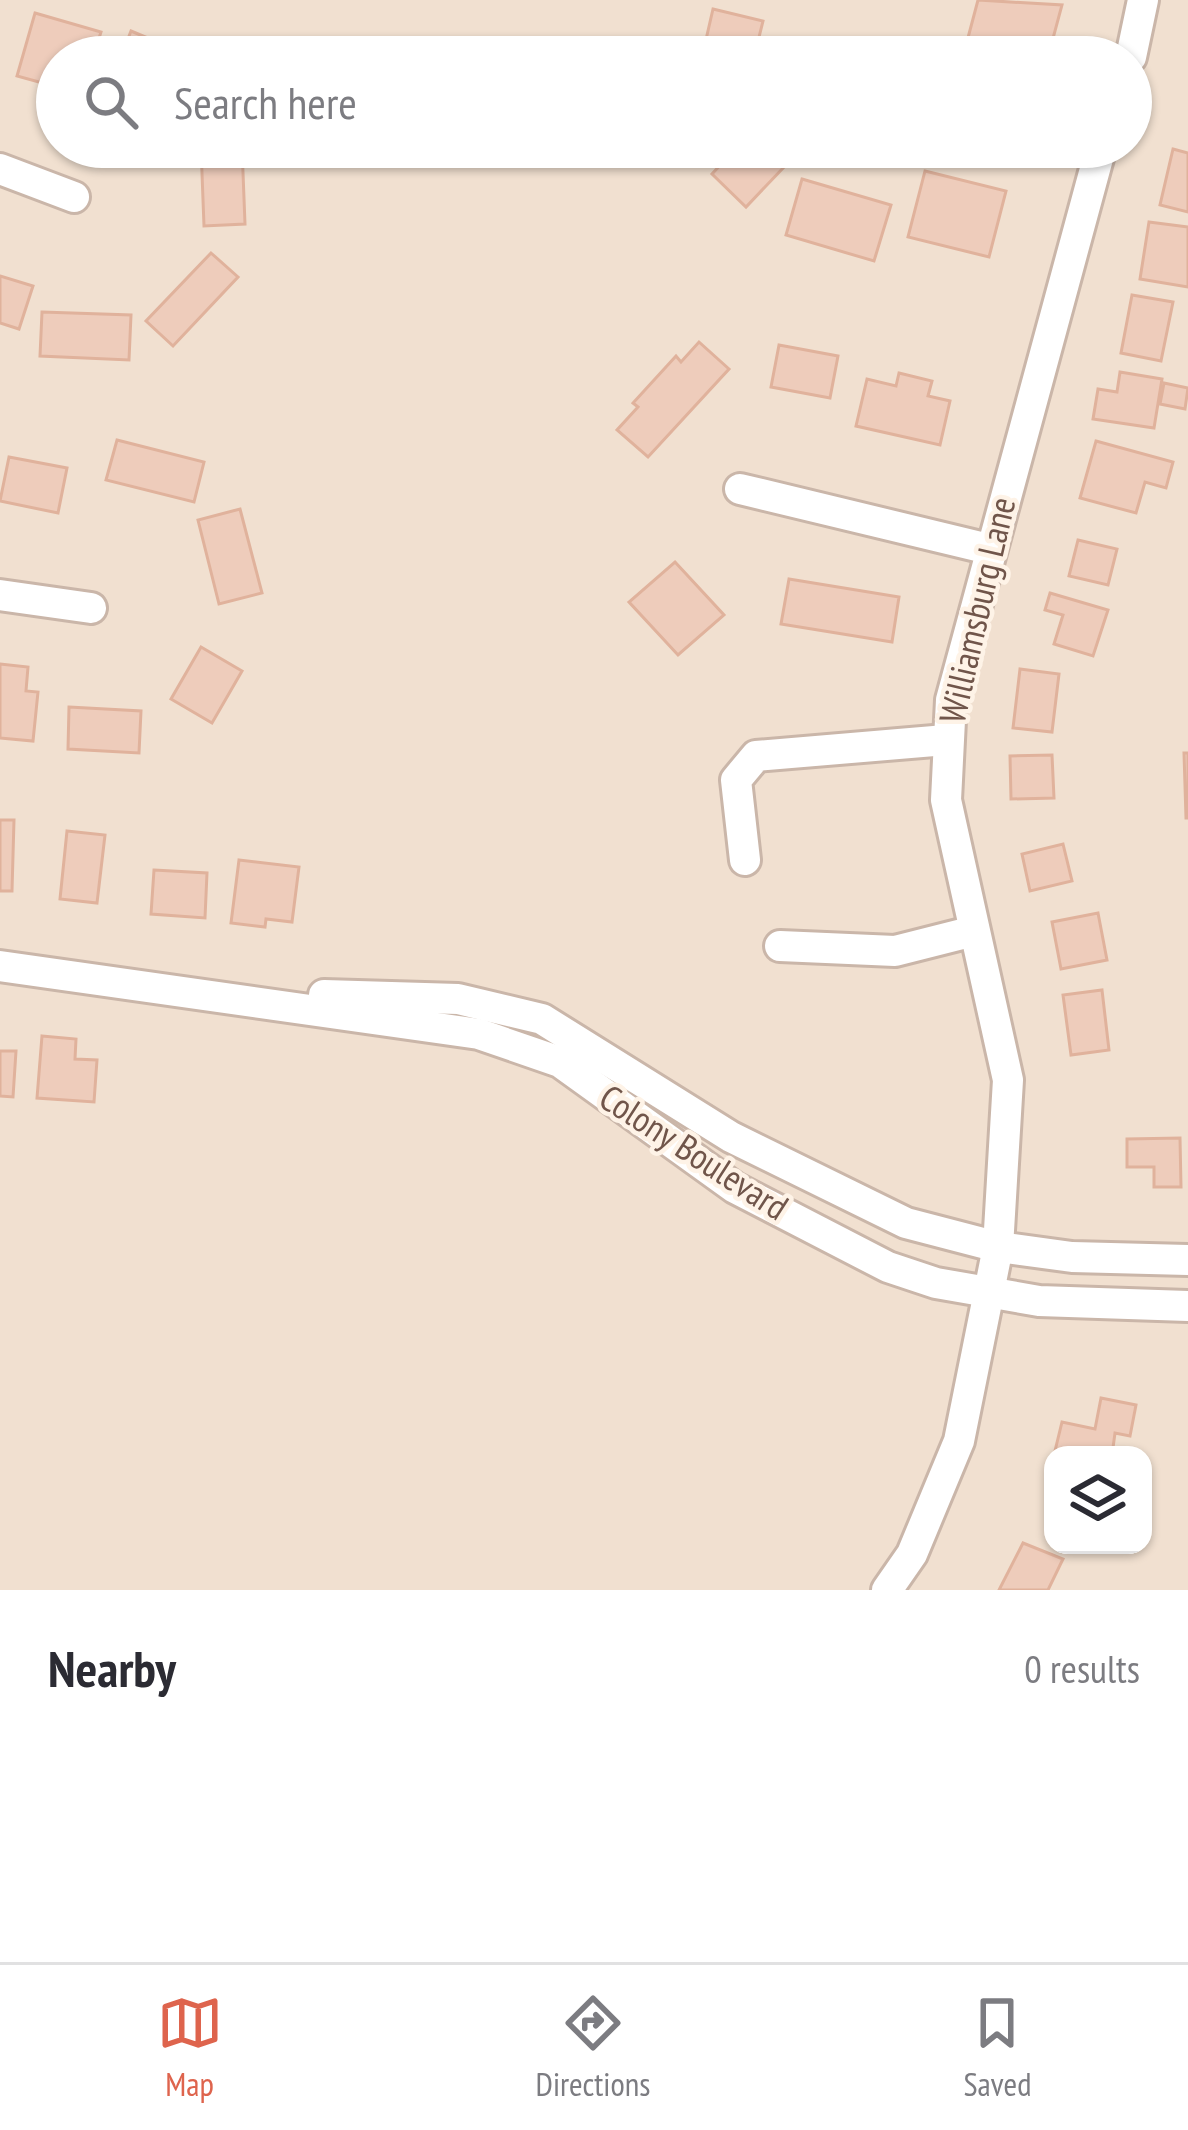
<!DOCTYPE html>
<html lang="en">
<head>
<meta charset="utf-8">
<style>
	:root { --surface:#fff; --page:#f2f2f3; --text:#2b2b33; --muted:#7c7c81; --line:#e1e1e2; --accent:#de644d }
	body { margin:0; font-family:"PT Sans Narrow",sans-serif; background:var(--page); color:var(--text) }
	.controls { position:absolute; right:36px; bottom:36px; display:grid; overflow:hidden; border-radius:24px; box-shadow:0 3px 9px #0004 }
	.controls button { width:108px; height:108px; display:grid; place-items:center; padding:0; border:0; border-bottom:3px solid var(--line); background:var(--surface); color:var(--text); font:60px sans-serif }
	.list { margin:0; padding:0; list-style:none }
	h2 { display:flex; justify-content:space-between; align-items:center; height:156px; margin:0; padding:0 48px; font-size:51px }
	h2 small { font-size:39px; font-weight:400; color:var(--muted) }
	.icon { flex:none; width:66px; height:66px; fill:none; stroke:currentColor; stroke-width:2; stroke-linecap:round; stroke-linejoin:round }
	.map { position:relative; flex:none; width:1188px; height:1590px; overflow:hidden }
	.search { position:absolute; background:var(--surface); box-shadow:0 3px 9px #0004; left:36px; right:36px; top:36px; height:132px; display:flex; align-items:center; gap:30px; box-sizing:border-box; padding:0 42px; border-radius:66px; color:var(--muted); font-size:45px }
	.sheet { height:372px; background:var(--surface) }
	nav { display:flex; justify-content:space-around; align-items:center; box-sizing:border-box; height:168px; border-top:3px solid var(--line); background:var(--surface); font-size:33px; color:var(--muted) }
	nav a { display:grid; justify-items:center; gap:6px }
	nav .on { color:var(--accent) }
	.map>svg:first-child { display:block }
</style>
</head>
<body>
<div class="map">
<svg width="1188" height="1590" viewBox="0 0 1188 1590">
	<rect width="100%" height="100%" fill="#faefe1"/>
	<path fill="#f1e0d0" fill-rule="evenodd" d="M0,0H1188V1590H0ZM57,57H1131V147H57ZM1053,1455H1143V1545H1053Z"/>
	<g fill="#ecb" stroke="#e0b29c" stroke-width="3">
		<polygon points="978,0 1062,5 1048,57 992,57 965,49"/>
		<polygon points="713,9 763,21 754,57 702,57"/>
		<polygon points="35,13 101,32 93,57 57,57 57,87 17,76"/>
		<polygon points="131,31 193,57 121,57"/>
		<polygon points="201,147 242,147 245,224 204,226"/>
		<polygon points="737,147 763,147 784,167 746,207 712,174"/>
		<polygon points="1173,149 1188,153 1188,212 1160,205"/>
		<polygon points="925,171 1006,191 989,257 908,237"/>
		<polygon points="802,179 891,205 874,261 786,235"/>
		<polygon points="1149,222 1188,227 1188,287 1140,279"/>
		<polygon points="211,253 238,277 173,346 146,321"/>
		<polygon points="0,276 33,286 19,329 0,323"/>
		<polygon points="1132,295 1173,302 1161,361 1121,353"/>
		<polygon points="42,312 131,315 129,360 40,356"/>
		<polygon points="699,342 729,369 648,457 617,430 638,407 633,403 676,356 681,362"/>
		<polygon points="779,345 838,356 830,398 771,387"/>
		<polygon points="1120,372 1162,379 1154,428 1093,419 1098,389 1117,392"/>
		<polygon points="899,373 932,381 928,396 950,401 940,445 856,426 867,379 896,386"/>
		<polygon points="1164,383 1188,388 1185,409 1160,404"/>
		<polygon points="117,440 204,462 194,502 106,480"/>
		<polygon points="1096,441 1173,462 1166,488 1145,482 1136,513 1080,498"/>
		<polygon points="9,457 67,468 58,513 0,501"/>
		<polygon points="240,509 262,593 219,604 198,520"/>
		<polygon points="1078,540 1117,549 1108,585 1069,576"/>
		<polygon points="675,562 724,615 678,655 629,602"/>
		<polygon points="789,579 899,597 892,642 781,624"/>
		<polygon points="1050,593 1108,610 1093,656 1054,644 1063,615 1045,610"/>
		<polygon points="201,647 242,671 212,723 171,699"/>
		<polygon points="0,664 28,667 26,691 38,692 33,741 0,738"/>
		<polygon points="1020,669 1059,674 1052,732 1013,728"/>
		<polygon points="69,707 141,711 139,753 68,749"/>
		<polygon points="1184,753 1188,753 1188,818 1186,818"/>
		<polygon points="1052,755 1054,798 1011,799 1010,756"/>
		<polygon points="0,820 14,820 12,891 0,891"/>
		<polygon points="67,831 105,835 97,903 60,899"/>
		<polygon points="1063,844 1072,881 1030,891 1022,854"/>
		<polygon points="239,860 299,867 292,922 266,919 265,927 231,923"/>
		<polygon points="154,870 207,873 205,918 151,914"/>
		<polygon points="1098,913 1107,960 1061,969 1052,922"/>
		<polygon points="1102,990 1109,1050 1071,1055 1063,995"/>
		<polygon points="42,1036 76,1039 75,1059 97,1060 94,1102 37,1098"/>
		<polygon points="0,1051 16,1051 13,1097 0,1096"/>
		<polygon points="1180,1138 1181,1187 1154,1187 1154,1167 1127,1167 1127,1139"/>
		<polygon points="1101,1398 1136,1405 1130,1436 1115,1433 1112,1455 1054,1455 1062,1422 1095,1429"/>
		<polygon points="1023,1543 1063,1559 1048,1590 999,1590"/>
	</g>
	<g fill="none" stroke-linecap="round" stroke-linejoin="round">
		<defs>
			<g id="minor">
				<polyline points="1131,57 1143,0"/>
				<polyline points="0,169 74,197"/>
				<polyline points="740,489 989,549"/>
				<polyline points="0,595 91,608"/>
				<polyline points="745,860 736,780 756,756 946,740"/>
				<polyline points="780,946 895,951 974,931"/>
				<polyline points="0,966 479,1034 560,1062 735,1188 888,1267 936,1283 1039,1301 1188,1306"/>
				<polyline points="324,995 458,999 542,1019 731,1137 906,1223 998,1247 1072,1257 1188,1260"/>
				<polyline points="887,1590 912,1554 959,1441 998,1247 1008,1080 946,800 951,700 1101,147"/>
			</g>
		</defs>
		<use href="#minor" stroke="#cab6a9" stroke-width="36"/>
		<use href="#minor" stroke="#fff" stroke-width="30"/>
	</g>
	<g text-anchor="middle" stroke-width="9" stroke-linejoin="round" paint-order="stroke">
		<g font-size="36" fill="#70554a" stroke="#fef3e7">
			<text transform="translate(977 610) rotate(-77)" y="13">Williamsburg Lane</text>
			<text transform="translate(694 1152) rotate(33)" y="13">Colony Boulevard</text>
		</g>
	</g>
</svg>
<div class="controls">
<button><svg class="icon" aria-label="layers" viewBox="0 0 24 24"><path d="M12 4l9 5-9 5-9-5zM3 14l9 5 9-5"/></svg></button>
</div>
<div class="search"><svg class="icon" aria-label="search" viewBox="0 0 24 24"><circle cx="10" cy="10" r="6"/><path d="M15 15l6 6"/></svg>Search here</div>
</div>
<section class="sheet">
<h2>Nearby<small>0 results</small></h2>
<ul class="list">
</ul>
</section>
<nav>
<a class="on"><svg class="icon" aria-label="map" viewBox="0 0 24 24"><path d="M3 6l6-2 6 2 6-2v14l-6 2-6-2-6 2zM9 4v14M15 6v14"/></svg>Map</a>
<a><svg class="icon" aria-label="directions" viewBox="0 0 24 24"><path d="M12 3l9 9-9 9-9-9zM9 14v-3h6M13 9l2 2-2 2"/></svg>Directions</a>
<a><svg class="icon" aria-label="saved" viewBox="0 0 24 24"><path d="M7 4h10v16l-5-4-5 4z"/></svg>Saved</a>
</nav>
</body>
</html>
